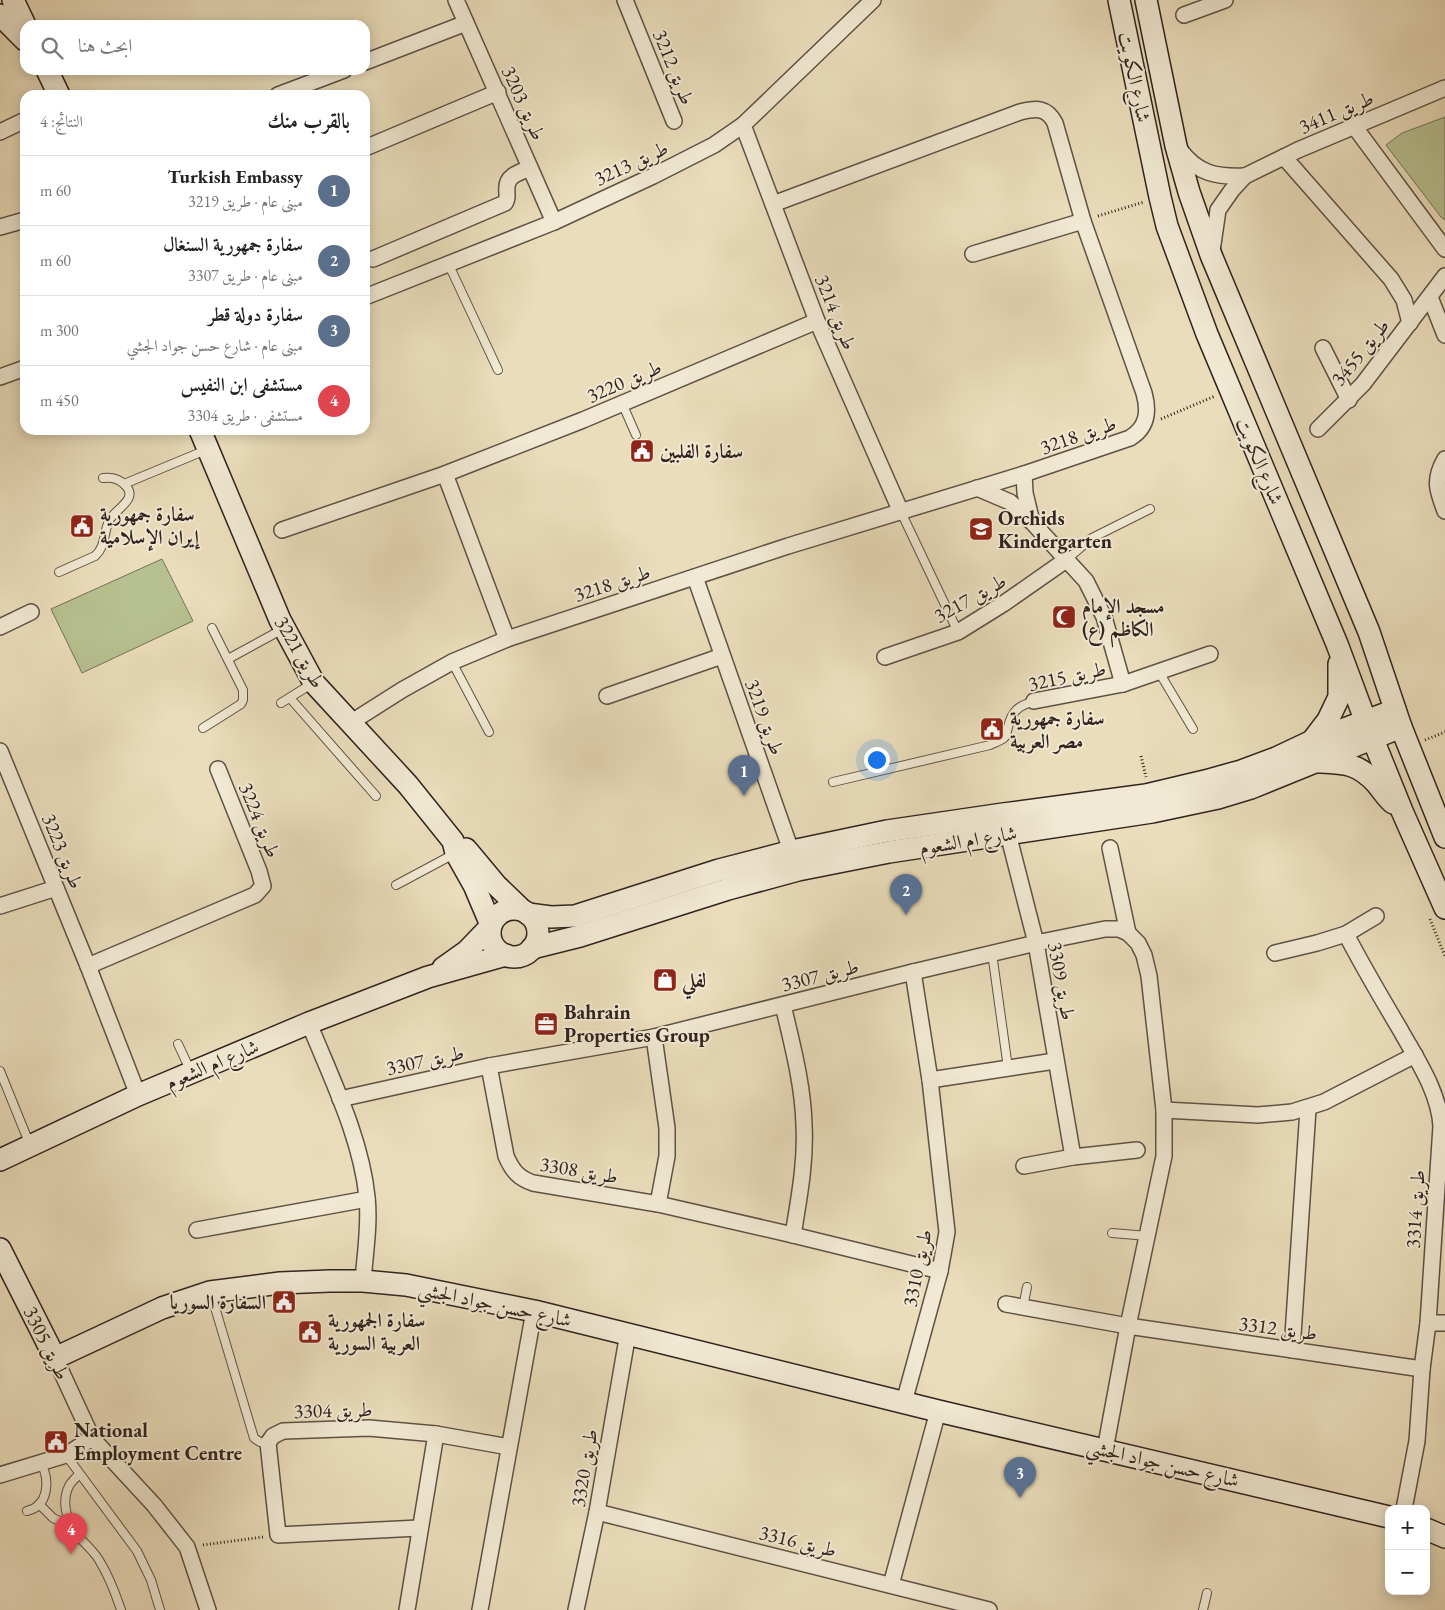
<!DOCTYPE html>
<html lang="ar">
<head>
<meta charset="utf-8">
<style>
	:root { --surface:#fff; --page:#f6f6f6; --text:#222; --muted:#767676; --line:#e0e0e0; --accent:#8f2418 }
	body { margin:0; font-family:"EB Garamond",Amiri,serif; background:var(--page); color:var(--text); direction:rtl }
	.controls { position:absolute; right:15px; bottom:15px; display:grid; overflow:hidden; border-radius:10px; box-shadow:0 2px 12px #0003 }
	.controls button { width:45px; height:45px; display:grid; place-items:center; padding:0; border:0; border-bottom:1px solid var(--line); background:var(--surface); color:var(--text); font:25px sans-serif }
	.you { position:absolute; left:876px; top:759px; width:18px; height:18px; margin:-12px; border:4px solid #fff; border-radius:50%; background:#1a73e8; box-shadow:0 0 0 8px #1a73e833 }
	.badge { display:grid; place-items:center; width:32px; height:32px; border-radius:50%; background:var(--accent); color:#fff; font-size:16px; font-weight:700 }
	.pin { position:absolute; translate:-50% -41px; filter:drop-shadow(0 1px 2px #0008) }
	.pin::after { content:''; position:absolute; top:26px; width:18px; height:15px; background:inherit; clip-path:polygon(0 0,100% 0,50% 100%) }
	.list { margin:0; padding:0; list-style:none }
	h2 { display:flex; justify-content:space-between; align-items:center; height:65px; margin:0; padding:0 20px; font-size:21px }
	h2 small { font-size:16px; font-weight:400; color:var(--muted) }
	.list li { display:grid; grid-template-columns:32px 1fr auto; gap:15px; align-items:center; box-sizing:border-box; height:70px; padding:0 20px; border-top:1px solid var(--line) }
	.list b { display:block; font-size:19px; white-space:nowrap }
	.list p { margin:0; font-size:16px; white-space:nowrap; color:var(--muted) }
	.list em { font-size:16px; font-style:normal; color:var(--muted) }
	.icon { flex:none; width:28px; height:28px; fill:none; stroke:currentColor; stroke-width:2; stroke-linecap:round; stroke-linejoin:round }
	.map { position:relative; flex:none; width:1445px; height:1610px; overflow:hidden; direction:ltr }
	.search { position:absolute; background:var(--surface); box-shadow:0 2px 12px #0003; left:20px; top:20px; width:350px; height:55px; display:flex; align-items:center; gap:12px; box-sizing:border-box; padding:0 18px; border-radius:15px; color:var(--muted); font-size:19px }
	.panel { position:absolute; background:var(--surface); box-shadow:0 2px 12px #0003; left:20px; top:90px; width:350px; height:345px; border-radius:15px; direction:rtl }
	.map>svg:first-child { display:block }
</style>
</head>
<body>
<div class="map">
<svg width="1445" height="1610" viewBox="0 0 1445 1610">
	<rect width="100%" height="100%" fill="#eaddbb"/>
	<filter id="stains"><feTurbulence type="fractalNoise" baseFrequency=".004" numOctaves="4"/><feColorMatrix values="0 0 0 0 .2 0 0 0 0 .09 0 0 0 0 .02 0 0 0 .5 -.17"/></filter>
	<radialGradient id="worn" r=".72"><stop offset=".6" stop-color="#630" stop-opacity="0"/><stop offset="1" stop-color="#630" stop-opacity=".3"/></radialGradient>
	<g fill="#b7c090" stroke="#747257">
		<polygon points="1445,117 1445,220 1441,217 1386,145 1402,133"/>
		<polygon points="162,559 193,621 82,673 51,609"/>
	</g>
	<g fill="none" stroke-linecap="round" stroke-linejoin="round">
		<defs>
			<g id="lane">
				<polyline points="448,263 498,370"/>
				<polyline points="622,403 636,435"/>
				<polyline points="124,484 206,450"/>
				<polyline points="901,512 958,632"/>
				<polyline points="1066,560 1092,538 1150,509"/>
				<path d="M59,572L95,556C106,546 103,534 109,521C114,509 141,499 124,484C118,478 110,477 103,478"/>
				<polyline points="228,659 283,629"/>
				<polyline points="452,662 489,732"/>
				<polyline points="1159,672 1193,729"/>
				<polyline points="290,698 376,796"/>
				<polyline points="281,703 313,683"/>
				<polyline points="203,728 241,704 243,700 243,690 212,628"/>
				<path d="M833,782L990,745C994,743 1000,741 1004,738C1007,735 1007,731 1008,727C1012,710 1019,706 1034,701"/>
				<polyline points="396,885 454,854"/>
				<polyline points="992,953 1008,1068"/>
				<polyline points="178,1044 191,1072"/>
				<polyline points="0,1071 30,1145"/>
				<polyline points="1112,1233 1148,1236"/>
				<polyline points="211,1294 254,1438 260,1442 268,1443"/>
				<polyline points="1023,1307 1027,1287"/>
				<polyline points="66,1455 137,1551 151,1580 160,1610"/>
				<path d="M79,1474C76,1478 71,1482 69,1486C61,1502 67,1521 76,1534C84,1543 93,1550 99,1560C109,1576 115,1592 121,1610"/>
				<polyline points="39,1504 53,1518 71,1526"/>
				<path d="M27,1511C49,1506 50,1480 41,1463"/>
				<polyline points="1203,1610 1207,1593"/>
			</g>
			<g id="street">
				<polyline points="456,0 554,222"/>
				<polyline points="625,0 674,121"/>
				<polyline points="1184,15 1225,0"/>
				<polyline points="365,62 466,23"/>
				<polyline points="278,95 344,70"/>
				<polyline points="743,125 817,321 901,512"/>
				<polyline points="1354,126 1445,249"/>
				<polyline points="0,132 25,120"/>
				<polyline points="365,148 498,92"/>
				<path d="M1180,150C1198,174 1216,177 1245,176"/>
				<polyline points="1284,157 1391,279 1404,300 1410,323"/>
				<polyline points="0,227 25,220"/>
				<polyline points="1212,251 1218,210 1232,190 1245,176 1298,150 1445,88"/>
				<polyline points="973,254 1083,221"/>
				<path d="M373,259L505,203C509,197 506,194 507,187C507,175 521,172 530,168"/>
				<polyline points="365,297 554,222 653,176 714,145 743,125 873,0"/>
				<polyline points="1430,297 1445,335"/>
				<polyline points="1323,348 1349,400"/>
				<polyline points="0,377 25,368"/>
				<polyline points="1318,429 1363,384 1445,276"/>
				<path d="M1445,459C1433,480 1437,490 1445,511"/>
				<polyline points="445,474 507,639"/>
				<polyline points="1024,474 1025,493 1032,522"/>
				<polyline points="977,488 1010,502 1032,522 1086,581 1104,617 1123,684"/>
				<polyline points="282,530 445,474 583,420 817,321"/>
				<polyline points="695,577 794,859"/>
				<polyline points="0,627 31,612"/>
				<polyline points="885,657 958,632 1003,604 1066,560"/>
				<polyline points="607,696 722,656"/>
				<polyline points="1034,701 1123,684 1210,654"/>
				<path d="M350,723L402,690L452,662L507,639L788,546L1024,474L1130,438C1148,427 1149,411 1144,393L1083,221L1055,123C1047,107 1036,108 1020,112L773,204"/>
				<polyline points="0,751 88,966 138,1095"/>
				<polyline points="1006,826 1036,943 1073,1157"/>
				<polyline points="1110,848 1128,933"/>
				<polyline points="0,906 56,888"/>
				<path d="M1346,934C1363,967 1382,999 1401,1031C1417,1060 1439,1092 1441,1126L1428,1323L1422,1369L1417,1441L1404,1509"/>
				<polyline points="1275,953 1317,943 1346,934 1376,916"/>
				<polyline points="88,966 255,895 263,886 259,871 218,769"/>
				<path d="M783,1005C792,1044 803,1084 804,1125C806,1162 799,1198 793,1235"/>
				<path d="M309,1023C331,1078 361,1137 367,1197C370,1224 365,1254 363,1281"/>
				<polyline points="654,1037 667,1128 667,1156 658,1204"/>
				<path d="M489,1066L506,1156C512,1170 518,1178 533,1183L658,1204L793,1235L940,1271"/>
				<polyline points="930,1080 1055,1061"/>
				<polyline points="340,1099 489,1066 654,1037 913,972 1036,943 1105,929 1119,929 1128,933 1138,943 1144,955 1149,976 1164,1110 1164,1156 1128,1326 1105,1450"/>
				<polyline points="1164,1110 1258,1115 1292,1112 1324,1102 1415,1055"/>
				<polyline points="1024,1166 1073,1157 1137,1150"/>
				<polyline points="197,1230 367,1199"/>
				<polyline points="1006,1304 1128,1326 1422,1369"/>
				<polyline points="1428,1323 1445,1323"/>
				<polyline points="1292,1350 1308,1109"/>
				<polyline points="55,1358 92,1438 154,1505 187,1547 208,1610"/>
				<polyline points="904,1402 940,1271 947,1232 930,1080 913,972"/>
				<polyline points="0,1475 66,1455 92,1438"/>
				<polyline points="597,1512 989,1610"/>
				<polyline points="419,1528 278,1535 268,1443 273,1436 283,1431 369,1428 436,1434 509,1447"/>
				<polyline points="891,1585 938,1411"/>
				<polyline points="407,1610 436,1434"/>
				<polyline points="480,1610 534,1311"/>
				<polyline points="576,1610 597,1512 628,1333"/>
			</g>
			<g id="secondary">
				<polyline points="13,0 25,25"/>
				<polyline points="1119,0 1160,197 1167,226 1207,334 1337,644 1366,722 1402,811 1445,908"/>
				<polyline points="1146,0 1176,146 1189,192 1211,255 1369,632 1401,727 1445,837"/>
				<polyline points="0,15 25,40"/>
				<polyline points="47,70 59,95"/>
				<polyline points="200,430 280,620 314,683 408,785 453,841 456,853 474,885 491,925"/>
				<polyline points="1312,741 1328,720 1339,697 1339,664"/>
				<path d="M1319,762C1345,763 1358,763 1377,784C1382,790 1386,797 1393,803"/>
				<polyline points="466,849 496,885 522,910"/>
				<circle cx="514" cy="933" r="24"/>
				<polyline points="528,914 551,917 575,916 719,870 792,851 887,831 1003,814 1146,795 1205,781 1241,771 1276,758 1312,741 1395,710"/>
				<polyline points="532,948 580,936 728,889 798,870 889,852 1152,812 1218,798 1251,788 1401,727"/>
				<polyline points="443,968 467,951 490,927"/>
				<polyline points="0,1160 138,1095 309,1023 428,977 506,955"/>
				<polyline points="0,1249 55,1358 162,1308 210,1292 280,1283 330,1281 363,1281 406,1285 534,1311 938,1411 1389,1517"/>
				<polyline points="1426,1529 1445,1537"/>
			</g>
		</defs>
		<use href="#lane" stroke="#5e5245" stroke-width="10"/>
		<use href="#street" stroke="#5e5245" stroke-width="18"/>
		<use href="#secondary" stroke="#30231e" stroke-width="24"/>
		<g stroke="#30231e" stroke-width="3" stroke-dasharray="1 2.5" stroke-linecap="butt">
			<polyline points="1098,216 1144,202"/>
			<polyline points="1161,419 1215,396"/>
			<polyline points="1425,740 1445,732"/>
			<polyline points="1141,756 1146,777"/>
			<polyline points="1430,919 1445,956"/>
			<polyline points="203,1545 263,1537"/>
		</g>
		<use href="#lane" stroke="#f1e9d3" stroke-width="8"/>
		<use href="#street" stroke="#f1e9d3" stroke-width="15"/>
		<use href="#secondary" stroke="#f1e9d3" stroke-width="21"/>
	</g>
	<defs>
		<symbol id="civic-square" viewBox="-11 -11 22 22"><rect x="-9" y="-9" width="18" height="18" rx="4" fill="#8f2418" stroke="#f1e9d3"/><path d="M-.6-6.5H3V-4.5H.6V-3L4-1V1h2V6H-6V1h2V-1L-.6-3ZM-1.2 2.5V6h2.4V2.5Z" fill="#fff"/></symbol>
		<symbol id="school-square" viewBox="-11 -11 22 22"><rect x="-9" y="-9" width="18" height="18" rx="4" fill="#8f2418" stroke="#f1e9d3"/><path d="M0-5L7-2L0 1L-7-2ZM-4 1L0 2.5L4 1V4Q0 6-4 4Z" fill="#fff"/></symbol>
		<symbol id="mosque-square" viewBox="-11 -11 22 22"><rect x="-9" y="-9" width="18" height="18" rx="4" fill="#8f2418" stroke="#f1e9d3"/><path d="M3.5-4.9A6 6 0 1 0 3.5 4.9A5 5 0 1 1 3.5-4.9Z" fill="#fff"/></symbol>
		<symbol id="shop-square" viewBox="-11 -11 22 22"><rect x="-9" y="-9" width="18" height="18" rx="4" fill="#8f2418" stroke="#f1e9d3"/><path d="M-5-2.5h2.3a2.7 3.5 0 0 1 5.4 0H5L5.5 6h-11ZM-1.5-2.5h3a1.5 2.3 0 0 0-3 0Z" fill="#fff"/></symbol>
		<symbol id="office-square" viewBox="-11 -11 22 22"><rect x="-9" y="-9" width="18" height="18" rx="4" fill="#8f2418" stroke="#f1e9d3"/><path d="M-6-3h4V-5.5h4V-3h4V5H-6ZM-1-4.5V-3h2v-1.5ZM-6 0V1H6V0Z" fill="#fff"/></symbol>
	</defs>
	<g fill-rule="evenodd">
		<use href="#civic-square" x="628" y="437" width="28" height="28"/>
		<use href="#civic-square" x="68" y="512" width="28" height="28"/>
		<use href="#school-square" x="967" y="515" width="28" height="28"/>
		<use href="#mosque-square" x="1050" y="603" width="28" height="28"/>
		<use href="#civic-square" x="978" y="715" width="28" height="28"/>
		<use href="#shop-square" x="651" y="966" width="28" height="28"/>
		<use href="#office-square" x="532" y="1010" width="28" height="28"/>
		<use href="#civic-square" x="270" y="1288" width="28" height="28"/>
		<use href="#civic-square" x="296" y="1318" width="28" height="28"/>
		<use href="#civic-square" x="42" y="1428" width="28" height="28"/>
	</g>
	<g text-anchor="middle" stroke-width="4" stroke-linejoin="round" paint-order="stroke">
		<g font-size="20" fill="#30231e" stroke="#f1e9d3">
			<text transform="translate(674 67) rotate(68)" y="7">طريق 3212</text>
			<text transform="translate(1135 77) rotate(78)" y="7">شارع الكويت</text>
			<text transform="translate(524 103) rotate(66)" y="7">طريق 3203</text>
			<text transform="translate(1336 112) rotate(-23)" y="7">طريق 3411</text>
			<text transform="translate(631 163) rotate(-25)" y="7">طريق 3213</text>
			<text transform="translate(836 312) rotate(68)" y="7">طريق 3214</text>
			<text transform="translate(1360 352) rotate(-51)" y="7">طريق 3455</text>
			<text transform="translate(624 381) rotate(-23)" y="7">طريق 3220</text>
			<text transform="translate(1078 435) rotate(-19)" y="7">طريق 3218</text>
			<text transform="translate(1260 461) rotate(67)" y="7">شارع الكويت</text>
			<text transform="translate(612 583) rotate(-18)" y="7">طريق 3218</text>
			<text transform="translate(970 598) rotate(-29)" y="7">طريق 3217</text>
			<text transform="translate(300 652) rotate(60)" y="7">طريق 3221</text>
			<text transform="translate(1067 676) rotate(-12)" y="7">طريق 3215</text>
			<text transform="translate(765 717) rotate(70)" y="7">طريق 3219</text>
			<text transform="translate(260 820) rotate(68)" y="7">طريق 3224</text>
			<text transform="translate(968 840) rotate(-9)" y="7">شارع ام الشعوم</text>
			<text transform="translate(63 851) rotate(68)" y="7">طريق 3223</text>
			<text transform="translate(820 975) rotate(-14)" y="7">طريق 3307</text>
			<text transform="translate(1062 981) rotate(80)" y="7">طريق 3309</text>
			<text transform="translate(425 1060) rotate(-12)" y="7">طريق 3307</text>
			<text transform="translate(212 1064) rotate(-23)" y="7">شارع ام الشعوم</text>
			<text transform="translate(579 1170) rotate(10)" y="7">طريق 3308</text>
			<text transform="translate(1415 1209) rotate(-86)" y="7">طريق 3314</text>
			<text transform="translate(917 1268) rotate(-78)" y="7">طريق 3310</text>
			<text transform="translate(495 1304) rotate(12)" y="7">شارع حسن جواد الجشي</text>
			<text transform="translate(1278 1328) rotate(8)" y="7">طريق 3312</text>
			<text transform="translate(47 1343) rotate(64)" y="7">طريق 3305</text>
			<text transform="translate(333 1410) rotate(-1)" y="7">طريق 3304</text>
			<text transform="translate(1163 1463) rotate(13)" y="7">شارع حسن جواد الجشي</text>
			<text transform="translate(584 1468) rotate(-80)" y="7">طريق 3320</text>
			<text transform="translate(798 1541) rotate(14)" y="7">طريق 3316</text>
		</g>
		<g font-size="20" font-weight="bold" fill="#30231e" stroke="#f1e9d3" text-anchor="start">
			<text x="660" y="458">سفارة الفلبين</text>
			<text x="100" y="521">سفارة جمهورية<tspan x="100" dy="23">إيران الإسلامية</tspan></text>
			<text x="998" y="525">Orchids<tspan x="998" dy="23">Kindergarten</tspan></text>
			<text x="1082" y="613">مسجد الإمام<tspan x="1082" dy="23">الكاظم (ع)</tspan></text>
			<text x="1010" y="725">سفارة جمهورية<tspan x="1010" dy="23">مصر العربية</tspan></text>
			<text x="682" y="987">لفلي</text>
			<text x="564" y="1019">Bahrain<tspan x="564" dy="23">Properties Group</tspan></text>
			<text x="266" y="1309" text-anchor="end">السفارة السوريا</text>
			<text x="328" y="1327">سفارة الجمهورية<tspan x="328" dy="23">العربية السورية</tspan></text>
			<text x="74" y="1437">National<tspan x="74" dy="23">Employment Centre</tspan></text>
		</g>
	</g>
	<rect width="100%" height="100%" filter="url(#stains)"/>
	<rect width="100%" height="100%" fill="url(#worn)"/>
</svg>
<div class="controls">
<button>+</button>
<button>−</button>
</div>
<div class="you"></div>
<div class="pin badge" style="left:744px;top:796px;background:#5c6f8a">1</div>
<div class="pin badge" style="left:906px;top:915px;background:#5c6f8a">2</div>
<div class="pin badge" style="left:1020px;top:1498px;background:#5c6f8a">3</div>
<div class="pin badge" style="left:71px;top:1554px;background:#e0444e">4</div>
<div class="search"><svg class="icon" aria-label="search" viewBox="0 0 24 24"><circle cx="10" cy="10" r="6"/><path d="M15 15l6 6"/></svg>ابحث هنا</div>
<section class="panel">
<h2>بالقرب منك<small>النتائج: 4</small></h2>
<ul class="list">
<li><span class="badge" style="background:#5c6f8a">1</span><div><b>Turkish Embassy</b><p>مبنى عام · طريق 3219</p></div><em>60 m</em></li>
<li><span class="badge" style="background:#5c6f8a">2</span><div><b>سفارة جمهورية السنغال</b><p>مبنى عام · طريق 3307</p></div><em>60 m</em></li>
<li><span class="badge" style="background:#5c6f8a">3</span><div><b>سفارة دولة قطر</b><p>مبنى عام · شارع حسن جواد الجشي</p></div><em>300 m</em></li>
<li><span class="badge" style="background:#e0444e">4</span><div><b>مستشفى ابن النفيس</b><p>مستشفى · طريق 3304</p></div><em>450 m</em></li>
</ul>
</section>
</div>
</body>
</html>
